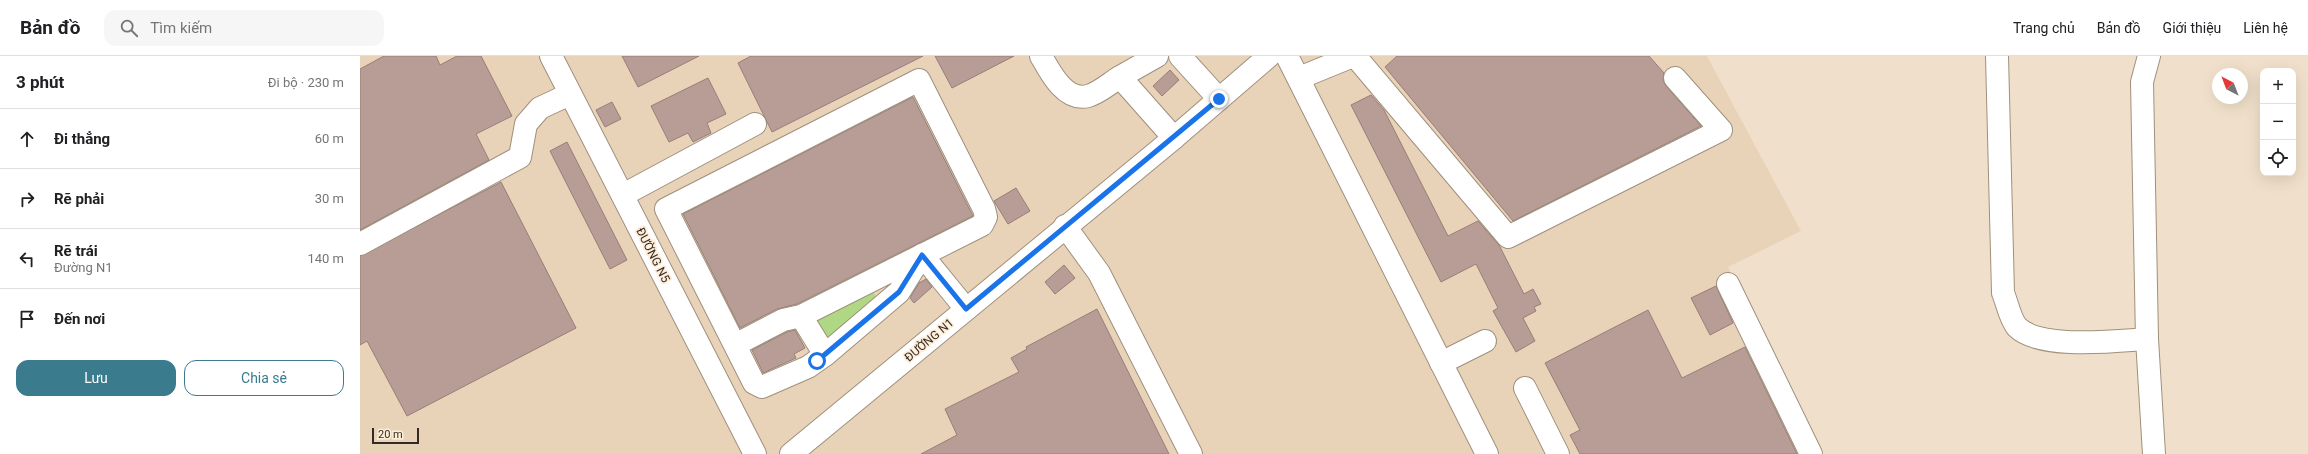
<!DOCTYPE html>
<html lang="vi">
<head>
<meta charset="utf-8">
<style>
	:root { --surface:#fff; --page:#f6f6f6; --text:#202124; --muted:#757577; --line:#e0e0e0; --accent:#3a7b8e }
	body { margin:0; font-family:Roboto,sans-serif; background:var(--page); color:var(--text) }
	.controls { position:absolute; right:12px; top:12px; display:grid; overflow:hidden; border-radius:8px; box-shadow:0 4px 16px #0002 }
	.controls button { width:36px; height:36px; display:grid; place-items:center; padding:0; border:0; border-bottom:1px solid var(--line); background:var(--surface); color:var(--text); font:20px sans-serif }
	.compass { position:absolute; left:1852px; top:12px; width:36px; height:36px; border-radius:50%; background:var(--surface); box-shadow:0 4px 16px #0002; rotate:318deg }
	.scale { position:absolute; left:12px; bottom:10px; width:47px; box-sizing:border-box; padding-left:4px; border:2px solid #322b23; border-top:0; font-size:11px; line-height:14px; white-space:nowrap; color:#322b23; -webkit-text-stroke:3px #feedd8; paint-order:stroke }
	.stop { position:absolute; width:12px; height:12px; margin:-9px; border:3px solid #1a73e8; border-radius:50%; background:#fff }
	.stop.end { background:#1a73e8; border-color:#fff; box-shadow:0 1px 4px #0008 }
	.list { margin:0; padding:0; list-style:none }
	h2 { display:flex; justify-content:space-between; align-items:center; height:52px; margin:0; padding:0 16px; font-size:17px }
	h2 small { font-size:13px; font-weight:400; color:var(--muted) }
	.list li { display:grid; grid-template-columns:26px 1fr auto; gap:12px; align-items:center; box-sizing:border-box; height:60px; padding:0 16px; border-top:1px solid var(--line) }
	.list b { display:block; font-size:15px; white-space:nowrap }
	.list p { margin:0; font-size:13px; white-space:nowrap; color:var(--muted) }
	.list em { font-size:13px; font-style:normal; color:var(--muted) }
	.actions { display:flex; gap:8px; padding:12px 16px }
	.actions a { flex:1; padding:9px 0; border:1px solid var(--accent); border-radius:12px; text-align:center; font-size:14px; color:var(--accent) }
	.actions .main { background:var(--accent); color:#fff }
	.icon { flex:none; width:22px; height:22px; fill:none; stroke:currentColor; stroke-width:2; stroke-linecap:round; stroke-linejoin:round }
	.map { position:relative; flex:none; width:1948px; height:398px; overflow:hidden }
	header { display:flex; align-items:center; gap:24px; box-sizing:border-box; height:56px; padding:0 20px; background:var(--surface); border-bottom:1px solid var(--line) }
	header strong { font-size:19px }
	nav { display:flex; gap:22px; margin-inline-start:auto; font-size:14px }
	.search { width:280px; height:36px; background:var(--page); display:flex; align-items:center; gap:10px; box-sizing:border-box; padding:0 14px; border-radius:12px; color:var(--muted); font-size:15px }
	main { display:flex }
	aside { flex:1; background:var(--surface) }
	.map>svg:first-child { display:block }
</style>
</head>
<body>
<header>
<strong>Bản đồ</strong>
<div class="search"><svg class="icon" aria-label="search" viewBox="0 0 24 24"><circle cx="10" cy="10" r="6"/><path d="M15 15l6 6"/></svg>Tìm kiếm</div>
<nav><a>Trang chủ</a><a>Bản đồ</a><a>Giới thiệu</a><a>Liên hệ</a></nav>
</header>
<main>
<aside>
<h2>3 phút<small>Đi bộ · 230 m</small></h2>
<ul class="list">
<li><svg class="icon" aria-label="ahead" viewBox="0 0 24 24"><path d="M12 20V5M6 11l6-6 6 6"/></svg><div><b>Đi thẳng</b></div><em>60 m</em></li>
<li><svg class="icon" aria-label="right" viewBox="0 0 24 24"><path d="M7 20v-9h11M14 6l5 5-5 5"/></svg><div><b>Rẽ phải</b></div><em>30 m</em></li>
<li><svg class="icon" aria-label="left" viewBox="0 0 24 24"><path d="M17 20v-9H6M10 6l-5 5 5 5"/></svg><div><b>Rẽ trái</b><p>Đường N1</p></div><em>140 m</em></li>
<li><svg class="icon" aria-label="arrive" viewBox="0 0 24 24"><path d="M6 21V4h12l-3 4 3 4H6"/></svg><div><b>Đến nơi</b></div></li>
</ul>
<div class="actions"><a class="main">Lưu</a><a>Chia sẻ</a></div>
</aside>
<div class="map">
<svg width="1948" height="398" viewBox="0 0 1948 398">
	<rect width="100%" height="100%" fill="#f0e0cb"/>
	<polygon fill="#e9d3b8" points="0,0 1347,0 1441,175 1368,211 1462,398 0,398"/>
	<polygon fill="#b0d784" points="512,235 518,243 466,284 456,263"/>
	<g fill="#b79d96" stroke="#977e77">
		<polygon points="24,0 76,0 80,9 97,0 121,0 152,60 116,78 129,104 0,174 0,13"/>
		<polygon points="262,0 339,0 278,31"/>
		<polygon points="391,0 563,0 412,76 378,7"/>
		<polygon points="575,0 654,0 592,32"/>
		<polygon points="1037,0 1289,0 1304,17 1303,24 1306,30 1341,70 1153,165 1025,11"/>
		<polygon points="810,14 819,24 802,40 793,30"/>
		<polygon points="348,22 366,58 347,67 351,77 333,86 328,77 309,86 291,50"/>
		<polygon points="1011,39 1024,54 1088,180 1118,165 1139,189 1164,238 1173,233 1181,248 1174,251 1176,255 1163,262 1175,285 1156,296 1133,255 1138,252 1116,208 1081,226 991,49"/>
		<polygon points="553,41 613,160 437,248 417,253 380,272 323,158"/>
		<polygon points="252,46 261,63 245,71 236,54"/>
		<polygon points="207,86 267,204 250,213 190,95"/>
		<polygon points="141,126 216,272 47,360 7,285 0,289 0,200"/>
		<polygon points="656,132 670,155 648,168 634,145"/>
		<polygon points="704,209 715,222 695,238 685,226"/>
		<polygon points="566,223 572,231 554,247 550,242 559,227"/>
		<polygon points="1356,230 1373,267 1350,279 1331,242"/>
		<polygon points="737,253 809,398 561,398 597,379 585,353 659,316 651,302 667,293 666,291"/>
		<polygon points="1288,254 1322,322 1385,291 1437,398 1220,398 1210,379 1220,374 1185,307"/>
		<polygon points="435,274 445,292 434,298 436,302 403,317 392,294 427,276"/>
	</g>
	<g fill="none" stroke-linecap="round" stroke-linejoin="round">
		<defs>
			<g id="minor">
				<polyline points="191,0 395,398"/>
				<path d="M681,0C690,16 705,46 728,40C739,37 750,27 760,21L814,82"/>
				<polyline points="820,0 859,43"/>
				<polyline points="927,0 1127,398"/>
				<polyline points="995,0 1148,181 1361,74 1315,22"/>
				<path d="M1637,0L1643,237C1647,246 1650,263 1657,271C1680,294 1756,285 1787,283"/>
				<polyline points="1789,0 1782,26 1787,283 1794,398"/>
				<polyline points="760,21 797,0"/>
				<polyline points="939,22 993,0"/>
				<polyline points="263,139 395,68"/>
				<polyline points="705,170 739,217 831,398"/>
				<polyline points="0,188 160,101 166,68 180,52 210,38"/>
				<polyline points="562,199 606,253"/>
				<polyline points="1368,228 1451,398"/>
				<polyline points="441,260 465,299"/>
				<polyline points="375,289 423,264 441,260 622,169 626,161 624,153 559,24 306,153 394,327 402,331 448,311 465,299 539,236 562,199"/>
				<polyline points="1081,307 1125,285"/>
				<polyline points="1165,332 1198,398"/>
				<polyline points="431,398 814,82 909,0"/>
			</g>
		</defs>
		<use href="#minor" stroke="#9f907d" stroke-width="24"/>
		<use href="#minor" stroke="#fff" stroke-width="22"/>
	</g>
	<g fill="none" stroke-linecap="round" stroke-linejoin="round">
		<polyline stroke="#1a73e8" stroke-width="5" points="457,305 539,236 562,199 606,253 859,43"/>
	</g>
	<g text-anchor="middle" stroke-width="3.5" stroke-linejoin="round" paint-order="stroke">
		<g font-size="12" fill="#322b23" stroke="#feedd8">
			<text transform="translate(293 199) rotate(63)" y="4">ĐƯỜNG N5</text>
			<text transform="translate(569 284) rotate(-40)" y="4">ĐƯỜNG N1</text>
		</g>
	</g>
</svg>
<div class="controls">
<button>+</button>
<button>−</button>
<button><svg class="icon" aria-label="locate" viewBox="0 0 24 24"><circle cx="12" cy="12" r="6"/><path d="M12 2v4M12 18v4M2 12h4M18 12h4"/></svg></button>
</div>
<svg class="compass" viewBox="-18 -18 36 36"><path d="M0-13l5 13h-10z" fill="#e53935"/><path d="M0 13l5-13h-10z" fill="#757577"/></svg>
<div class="scale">20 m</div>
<div class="stop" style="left:457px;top:305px"></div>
<div class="stop end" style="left:859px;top:43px"></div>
</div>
</main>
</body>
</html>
